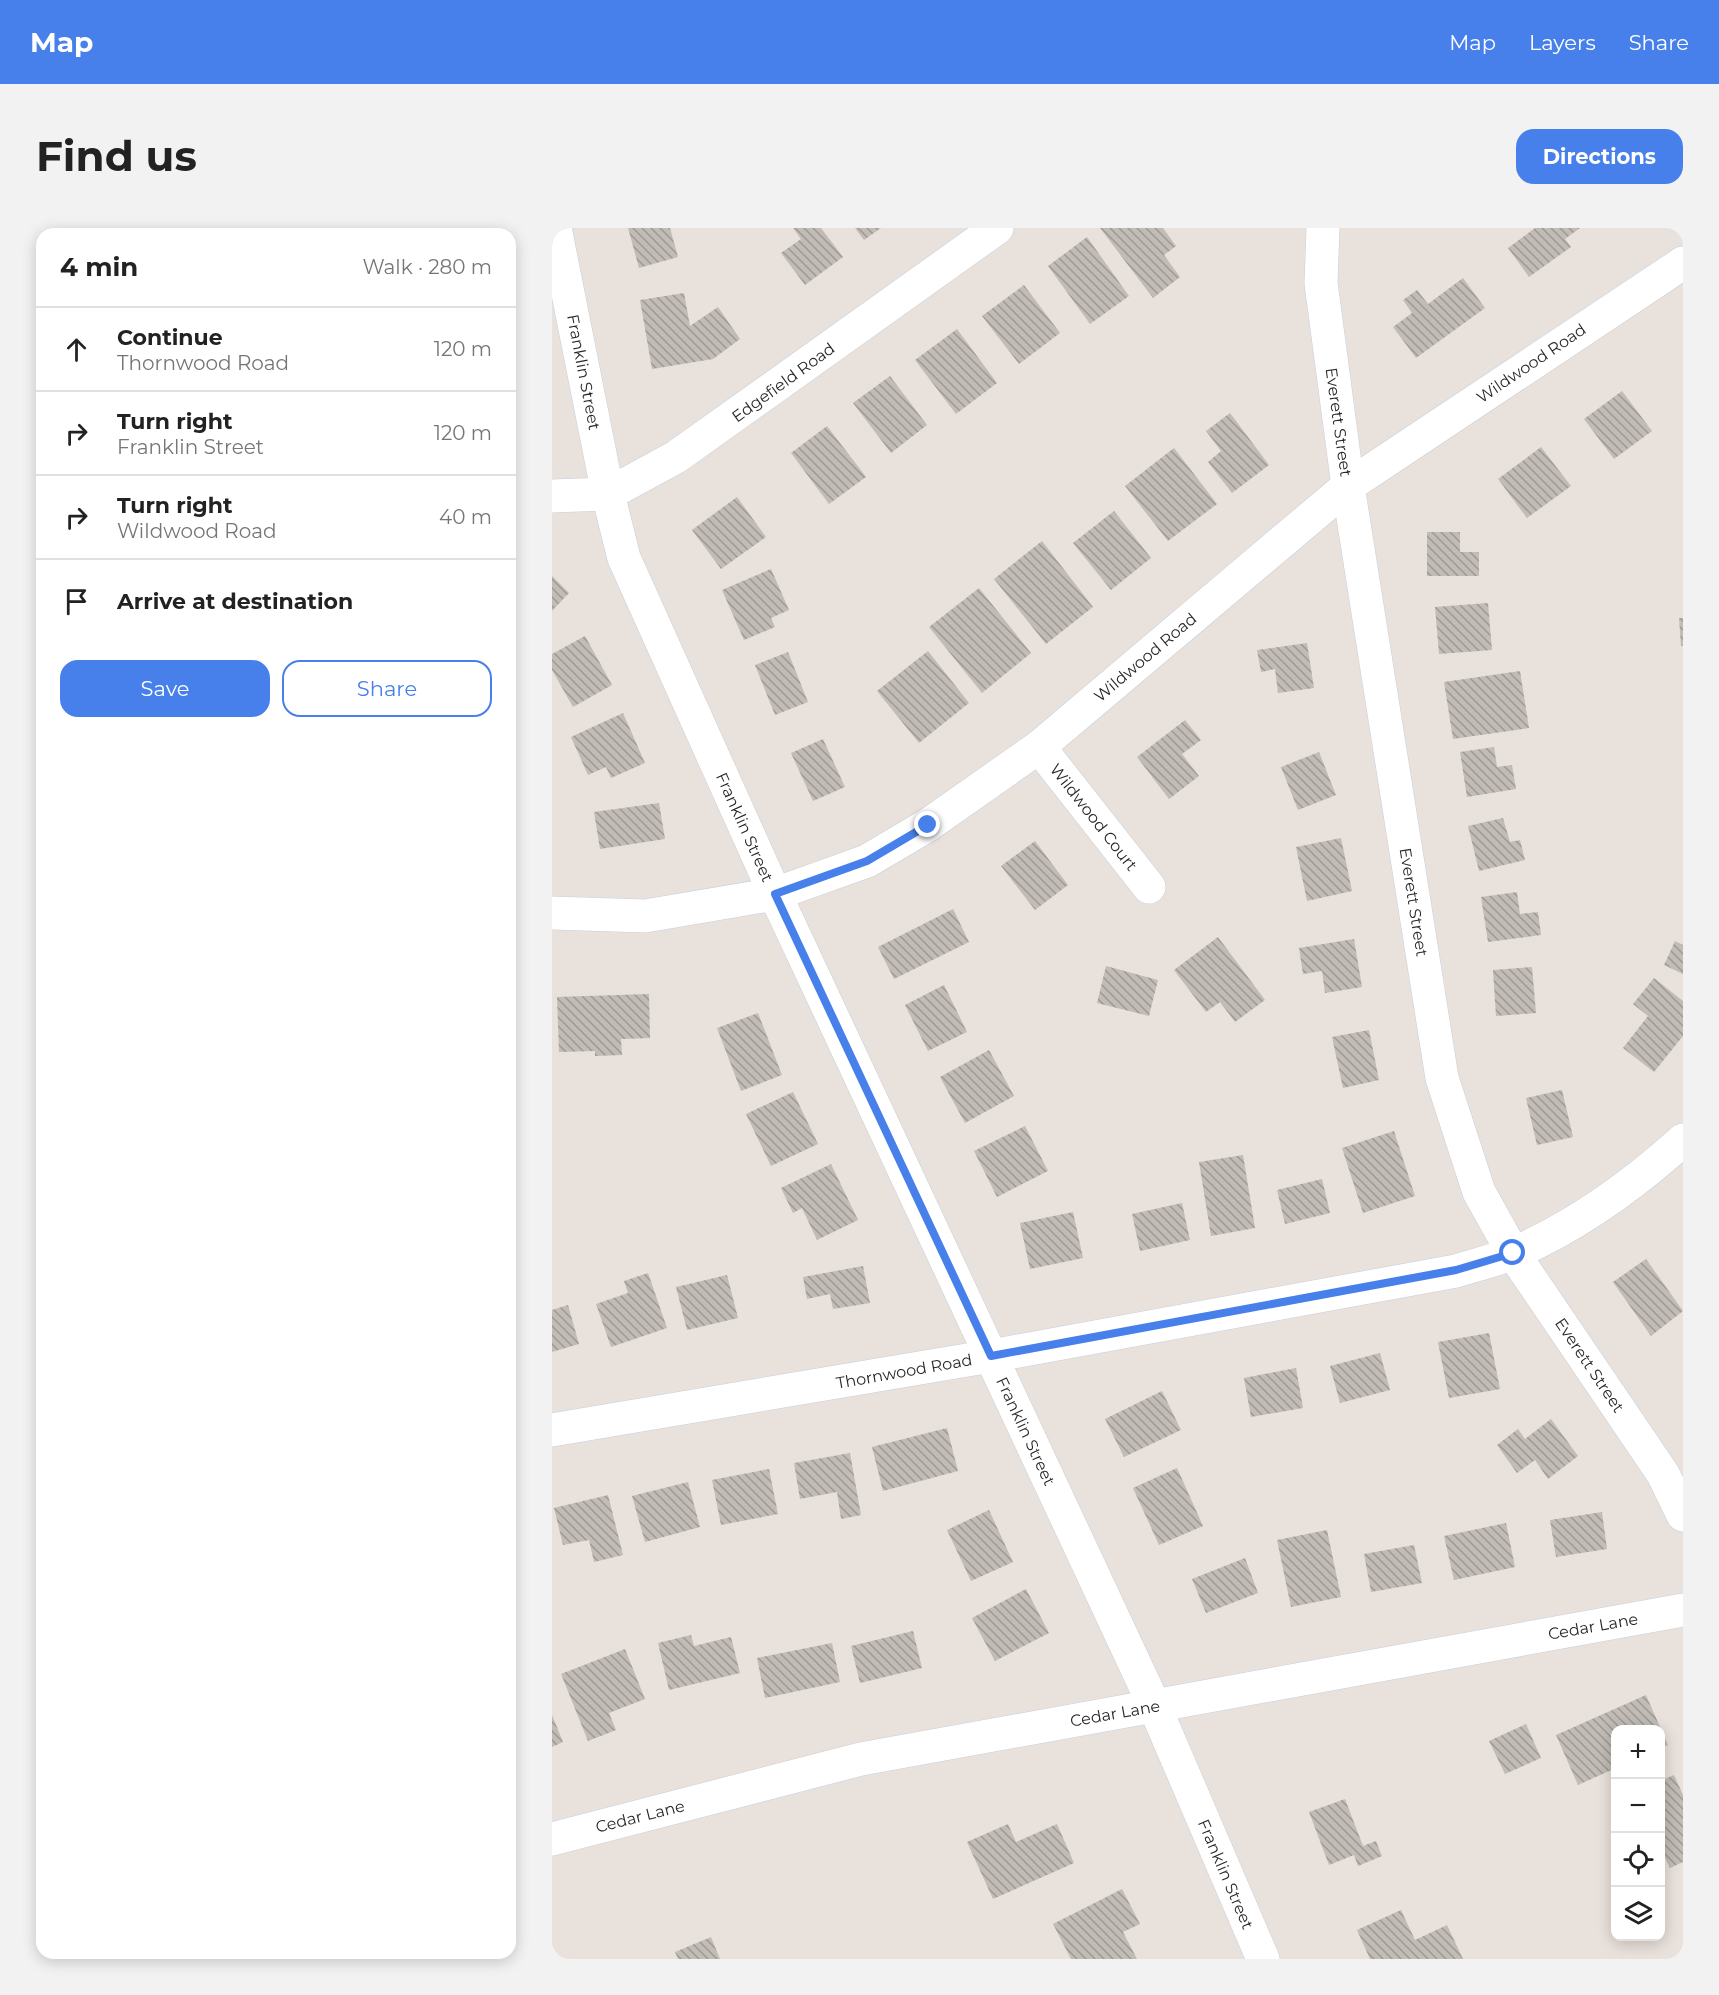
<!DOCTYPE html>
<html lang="en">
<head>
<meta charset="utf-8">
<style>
	:root { --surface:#fff; --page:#f2f2f2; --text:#222; --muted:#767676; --line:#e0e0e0; --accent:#4780ea }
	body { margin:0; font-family:Montserrat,sans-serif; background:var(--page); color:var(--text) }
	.controls { position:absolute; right:18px; bottom:18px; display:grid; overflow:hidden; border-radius:12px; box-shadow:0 3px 15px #0003 }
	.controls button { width:54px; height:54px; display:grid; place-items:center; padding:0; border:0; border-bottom:2px solid var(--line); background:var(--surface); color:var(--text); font:30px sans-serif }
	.stop { position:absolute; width:18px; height:18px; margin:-14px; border:4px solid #4780ea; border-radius:50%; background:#fff }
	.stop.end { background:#4780ea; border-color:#fff; box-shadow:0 2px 6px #0008 }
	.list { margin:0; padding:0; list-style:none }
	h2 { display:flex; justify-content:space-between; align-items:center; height:78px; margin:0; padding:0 24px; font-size:26px }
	h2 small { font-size:20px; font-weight:400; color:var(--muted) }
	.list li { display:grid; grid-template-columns:39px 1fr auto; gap:18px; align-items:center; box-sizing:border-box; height:84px; padding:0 24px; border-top:2px solid var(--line) }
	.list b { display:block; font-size:22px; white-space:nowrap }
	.list p { margin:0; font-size:20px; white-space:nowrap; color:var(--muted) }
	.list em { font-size:20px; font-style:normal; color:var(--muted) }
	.actions { display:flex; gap:12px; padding:18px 24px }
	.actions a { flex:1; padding:14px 0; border:2px solid var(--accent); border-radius:18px; text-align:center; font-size:21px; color:var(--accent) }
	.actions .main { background:var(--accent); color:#fff }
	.icon { flex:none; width:33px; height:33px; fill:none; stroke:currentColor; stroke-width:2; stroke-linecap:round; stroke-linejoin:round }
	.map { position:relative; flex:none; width:1131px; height:1731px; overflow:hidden; border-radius:18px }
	header { display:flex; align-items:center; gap:36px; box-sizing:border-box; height:84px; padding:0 30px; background:var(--accent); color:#fff }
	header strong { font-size:28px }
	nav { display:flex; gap:33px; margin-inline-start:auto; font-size:21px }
	.intro { display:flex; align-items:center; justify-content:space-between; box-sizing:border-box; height:144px; padding:0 36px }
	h1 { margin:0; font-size:42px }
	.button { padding:15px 27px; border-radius:18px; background:var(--accent); color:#fff; font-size:21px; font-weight:700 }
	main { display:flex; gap:36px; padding:0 36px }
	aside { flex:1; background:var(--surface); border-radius:18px; box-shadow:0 3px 15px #0003 }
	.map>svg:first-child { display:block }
</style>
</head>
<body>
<header>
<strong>Map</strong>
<nav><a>Map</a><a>Layers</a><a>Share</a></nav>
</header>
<div class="intro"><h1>Find us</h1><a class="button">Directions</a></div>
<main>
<aside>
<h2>4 min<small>Walk · 280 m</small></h2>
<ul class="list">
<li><svg class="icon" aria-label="ahead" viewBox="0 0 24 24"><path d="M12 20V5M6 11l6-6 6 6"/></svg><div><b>Continue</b><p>Thornwood Road</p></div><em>120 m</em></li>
<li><svg class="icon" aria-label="right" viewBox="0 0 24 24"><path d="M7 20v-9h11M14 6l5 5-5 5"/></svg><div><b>Turn right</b><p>Franklin Street</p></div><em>120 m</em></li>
<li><svg class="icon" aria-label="right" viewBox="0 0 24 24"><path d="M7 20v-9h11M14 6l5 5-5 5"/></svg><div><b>Turn right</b><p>Wildwood Road</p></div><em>40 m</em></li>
<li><svg class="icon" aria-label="arrive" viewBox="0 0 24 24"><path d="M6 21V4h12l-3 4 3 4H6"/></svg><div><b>Arrive at destination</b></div></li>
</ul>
<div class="actions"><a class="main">Save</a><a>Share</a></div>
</aside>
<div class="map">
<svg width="1131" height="1731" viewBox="0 0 1131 1731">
	<defs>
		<pattern id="building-back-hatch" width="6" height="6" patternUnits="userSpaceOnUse" patternTransform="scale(1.5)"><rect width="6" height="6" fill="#c2bcb6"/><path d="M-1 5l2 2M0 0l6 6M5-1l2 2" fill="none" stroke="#9e9994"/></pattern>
	</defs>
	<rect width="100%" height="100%" fill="#e9e1db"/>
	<g fill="url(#building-back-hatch)">
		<polygon points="76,0 118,0 126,29 87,40"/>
		<polygon points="241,0 269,0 291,29 253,57 229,25 249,11"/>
		<polygon points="303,0 329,0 312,12"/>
		<polygon points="548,0 611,0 624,18 612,27 628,49 601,70"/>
		<polygon points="983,0 1028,0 1013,11 1019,19 977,49 956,20"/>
		<polygon points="535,9 577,68 538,96 496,38"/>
		<polygon points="911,50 933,80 864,130 841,99 860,85 851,72 865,62 876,76"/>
		<polygon points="472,57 508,105 467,136 430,88"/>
		<polygon points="132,65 138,98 166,79 188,111 161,131 100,141 88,72"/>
		<polygon points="405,101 445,155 404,186 363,132"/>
		<polygon points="338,148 375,197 339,225 301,175"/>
		<polygon points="1070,163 1100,203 1062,231 1032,191"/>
		<polygon points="678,185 717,237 680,265 656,234 669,223 654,203"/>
		<polygon points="275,198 314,249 277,276 239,225"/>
		<polygon points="989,219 1019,258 975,290 946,251"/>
		<polygon points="622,220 665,276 616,313 573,258"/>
		<polygon points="185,269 214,309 169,341 140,302"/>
		<polygon points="562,283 599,330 559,362 521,315"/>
		<polygon points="875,304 908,304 908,324 927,324 927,348 875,348"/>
		<polygon points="490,313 541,379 494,416 442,351"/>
		<polygon points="219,341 237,382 219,390 223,399 192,412 170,362"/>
		<polygon points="0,348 17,365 0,383"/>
		<polygon points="427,360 479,425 430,465 377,399"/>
		<polygon points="936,375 940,422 887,426 883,379"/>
		<polygon points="1127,390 1131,390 1131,418 1129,418"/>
		<polygon points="33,408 60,457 21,479 0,442 0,426"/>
		<polygon points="755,415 762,460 726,465 723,441 709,444 705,422"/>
		<polygon points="376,423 417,475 367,515 325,463"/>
		<polygon points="236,424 256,474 223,487 203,437"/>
		<polygon points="968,443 977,500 901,511 892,454"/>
		<polygon points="71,485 93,535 59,550 54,539 36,547 19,509"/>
		<polygon points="633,492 649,512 630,526 647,548 617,571 585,529"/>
		<polygon points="271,511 293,559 261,573 239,525"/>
		<polygon points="942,519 945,539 960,537 964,561 915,569 908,524"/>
		<polygon points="767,524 784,567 746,582 729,539"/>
		<polygon points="107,575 113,611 48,621 42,584"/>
		<polygon points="951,590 958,614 968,612 973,632 927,643 916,598"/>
		<polygon points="789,610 800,663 755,673 744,619"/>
		<polygon points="483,613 516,657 483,682 449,638"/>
		<polygon points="965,664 968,686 986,684 989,707 936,714 929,669"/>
		<polygon points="401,681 417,714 342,751 326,719"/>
		<polygon points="666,709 713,772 683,794 668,774 654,784 622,742"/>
		<polygon points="802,711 810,759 773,765 770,743 751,746 747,720"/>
		<polygon points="1123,713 1131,717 1131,746 1112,737"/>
		<polygon points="554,738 606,752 597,788 545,775"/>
		<polygon points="980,739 984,785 944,788 941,742"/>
		<polygon points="1102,750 1131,773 1131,808 1102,844 1071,820 1096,788 1081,776"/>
		<polygon points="392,757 415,804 376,823 353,777"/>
		<polygon points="97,766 98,810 69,811 70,827 43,828 43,823 7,824 5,769"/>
		<polygon points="206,785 230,847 189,863 165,800"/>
		<polygon points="817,802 827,852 791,860 780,809"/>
		<polygon points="437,822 462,868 413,895 388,849"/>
		<polygon points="1010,862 1021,909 985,917 974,870"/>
		<polygon points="241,864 266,916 219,938 194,886"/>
		<polygon points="473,898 496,943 445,969 422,923"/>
		<polygon points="842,903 863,968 811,985 790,920"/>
		<polygon points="691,927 703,1000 659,1008 647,934"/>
		<polygon points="279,936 306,992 265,1012 250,980 241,985 229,960"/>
		<polygon points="770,951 778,985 733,996 725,962"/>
		<polygon points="630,975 638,1012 588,1023 580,986"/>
		<polygon points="521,984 531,1030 478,1041 468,995"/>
		<polygon points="1094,1031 1131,1083 1099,1108 1061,1054"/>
		<polygon points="311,1038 318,1075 281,1081 278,1066 255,1071 251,1049"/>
		<polygon points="96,1045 115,1100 59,1119 44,1076 76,1065 72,1053"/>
		<polygon points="175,1047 186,1090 135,1102 124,1059"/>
		<polygon points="16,1077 27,1116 0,1124 0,1082"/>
		<polygon points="937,1105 948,1161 897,1170 886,1114"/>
		<polygon points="828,1125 838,1162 788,1175 778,1138"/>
		<polygon points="744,1140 751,1180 699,1189 692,1150"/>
		<polygon points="610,1163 629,1202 572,1229 553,1191"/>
		<polygon points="999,1191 1026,1228 996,1251 983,1232 965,1245 945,1217 966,1201 973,1211"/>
		<polygon points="395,1200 406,1243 331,1263 320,1219"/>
		<polygon points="298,1225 309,1287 289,1291 285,1264 248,1271 242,1235"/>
		<polygon points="625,1240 651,1298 607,1317 581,1260"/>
		<polygon points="217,1241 226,1286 169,1297 160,1252"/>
		<polygon points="136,1254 148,1299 93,1314 80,1268"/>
		<polygon points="56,1267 71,1327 42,1334 37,1312 11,1317 2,1280"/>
		<polygon points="437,1282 461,1334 419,1353 395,1302"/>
		<polygon points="1050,1284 1055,1321 1004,1329 998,1292"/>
		<polygon points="954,1295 963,1339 902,1352 892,1308"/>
		<polygon points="775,1302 789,1369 739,1379 725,1312"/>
		<polygon points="862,1317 870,1355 819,1364 812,1326"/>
		<polygon points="693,1330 706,1365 654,1385 640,1351"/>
		<polygon points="474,1361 497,1405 443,1433 420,1390"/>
		<polygon points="361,1403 370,1440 308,1455 299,1418"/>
		<polygon points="139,1407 142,1418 179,1409 188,1445 117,1462 106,1415"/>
		<polygon points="280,1415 288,1454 213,1470 205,1430"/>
		<polygon points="73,1421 93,1471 57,1485 64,1502 36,1513 9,1446"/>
		<polygon points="1094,1467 1116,1517 1108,1520 1108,1502 1064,1502 1064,1540 1026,1557 1004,1507"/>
		<polygon points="0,1487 11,1514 0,1519"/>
		<polygon points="974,1496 989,1530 953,1546 937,1513"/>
		<polygon points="1122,1547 1131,1567 1131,1634 1118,1640 1112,1628 1108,1630 1108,1553"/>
		<polygon points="793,1571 811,1618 824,1613 830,1628 806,1638 802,1627 777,1637 757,1584"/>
		<polygon points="456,1596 464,1614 505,1596 522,1635 441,1671 415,1614"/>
		<polygon points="570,1661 588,1696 571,1704 585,1731 519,1731 501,1696"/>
		<polygon points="849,1682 863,1712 895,1697 911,1731 818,1731 805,1702"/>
		<polygon points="159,1709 168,1731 126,1731 123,1724"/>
	</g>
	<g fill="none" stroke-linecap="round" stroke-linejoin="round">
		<defs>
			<g id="minor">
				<polyline points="3,0 56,266 72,330 223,666 602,1477 711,1731"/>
				<polyline points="771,0 769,55 796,258 890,850 927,964 961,1025 1111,1246 1131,1287"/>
				<polyline points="0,268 56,266 124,229 445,0"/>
				<polyline points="487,519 597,659"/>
				<polyline points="0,685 93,688 223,666 315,633 376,597 487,519 796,258 1131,35"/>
				<path d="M0,1202L439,1128L904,1043C923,1037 944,1032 962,1025C1025,998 1080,958 1131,912"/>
				<polyline points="0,1611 309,1531 1131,1382"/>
			</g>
		</defs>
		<use href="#minor" stroke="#c9cfd9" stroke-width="34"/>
		<use href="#minor" stroke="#fff" stroke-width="33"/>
	</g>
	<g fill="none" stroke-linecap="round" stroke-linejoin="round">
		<polyline stroke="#4780ea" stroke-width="8" points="376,597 315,633 223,666 439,1128 904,1042 961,1025"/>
	</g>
	<g text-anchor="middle" stroke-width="4.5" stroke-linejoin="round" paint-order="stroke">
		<g font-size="16" fill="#282828" stroke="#fff">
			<text transform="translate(979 135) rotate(-34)" y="6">Wildwood Road</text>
			<text transform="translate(32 144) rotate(79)" y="6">Franklin Street</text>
			<text transform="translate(231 154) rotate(-36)" y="6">Edgefield Road</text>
			<text transform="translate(787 194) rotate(82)" y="6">Everett Street</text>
			<text transform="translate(593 429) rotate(-40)" y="6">Wildwood Road</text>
			<text transform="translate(542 589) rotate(52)" y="6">Wildwood Court</text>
			<text transform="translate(193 599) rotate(66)" y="6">Franklin Street</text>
			<text transform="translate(862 674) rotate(81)" y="6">Everett Street</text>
			<text transform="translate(1038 1137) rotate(56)" y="6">Everett Street</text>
			<text transform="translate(352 1143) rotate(-10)" y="6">Thornwood Road</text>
			<text transform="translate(474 1203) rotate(65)" y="6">Franklin Street</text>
			<text transform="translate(1041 1398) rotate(-10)" y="6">Cedar Lane</text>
			<text transform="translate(563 1485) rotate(-10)" y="6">Cedar Lane</text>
			<text transform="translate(88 1588) rotate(-14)" y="6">Cedar Lane</text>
			<text transform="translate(674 1646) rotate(67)" y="6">Franklin Street</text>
		</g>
	</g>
</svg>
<div class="controls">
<button>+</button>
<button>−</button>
<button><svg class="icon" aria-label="locate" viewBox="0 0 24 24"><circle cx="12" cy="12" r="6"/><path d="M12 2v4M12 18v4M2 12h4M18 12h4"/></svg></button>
<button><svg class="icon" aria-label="layers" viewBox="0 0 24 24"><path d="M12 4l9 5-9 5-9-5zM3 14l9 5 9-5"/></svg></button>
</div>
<div class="stop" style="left:961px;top:1025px"></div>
<div class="stop end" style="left:376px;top:597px"></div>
</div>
</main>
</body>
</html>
